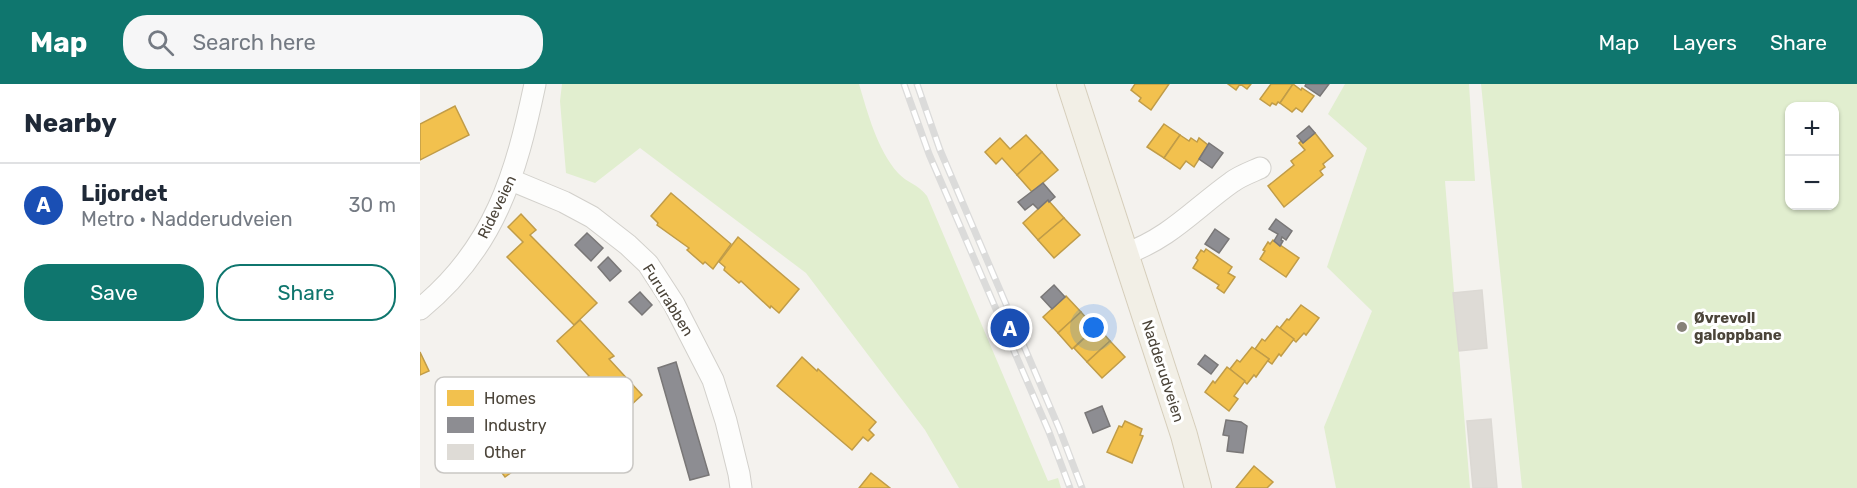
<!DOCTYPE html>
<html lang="en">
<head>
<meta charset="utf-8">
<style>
	:root { --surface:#fff; --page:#f6f6f7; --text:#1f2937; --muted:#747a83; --line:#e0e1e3; --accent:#0f766e }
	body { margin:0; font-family:Rubik,sans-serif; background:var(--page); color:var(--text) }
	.controls { position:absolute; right:18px; top:18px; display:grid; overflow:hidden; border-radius:12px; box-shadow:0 2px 4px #0004 }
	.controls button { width:54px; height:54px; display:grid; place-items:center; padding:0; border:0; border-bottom:2px solid var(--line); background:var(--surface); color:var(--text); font:30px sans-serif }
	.you { position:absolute; left:674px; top:244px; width:21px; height:21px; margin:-15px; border:4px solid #fff; border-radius:50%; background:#1a73e8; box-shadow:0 0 0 9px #1a73e833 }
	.badge { display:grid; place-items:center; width:39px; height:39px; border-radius:50%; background:var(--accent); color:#fff; font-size:20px; font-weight:700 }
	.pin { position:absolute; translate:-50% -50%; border:3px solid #fff; box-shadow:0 2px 6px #0006 }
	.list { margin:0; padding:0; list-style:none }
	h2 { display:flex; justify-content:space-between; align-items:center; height:78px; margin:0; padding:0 24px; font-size:26px }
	h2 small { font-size:20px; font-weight:400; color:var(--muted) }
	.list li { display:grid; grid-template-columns:39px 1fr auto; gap:18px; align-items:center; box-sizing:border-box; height:84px; padding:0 24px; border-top:2px solid var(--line) }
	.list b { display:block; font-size:22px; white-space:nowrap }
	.list p { margin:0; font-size:20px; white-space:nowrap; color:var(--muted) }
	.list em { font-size:20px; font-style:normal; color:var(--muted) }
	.actions { display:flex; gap:12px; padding:18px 24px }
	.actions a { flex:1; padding:14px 0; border:2px solid var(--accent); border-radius:24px; text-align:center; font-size:21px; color:var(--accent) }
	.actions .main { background:var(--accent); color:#fff }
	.icon { flex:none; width:33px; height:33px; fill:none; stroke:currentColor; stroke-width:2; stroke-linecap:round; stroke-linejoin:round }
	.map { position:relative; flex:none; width:1437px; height:404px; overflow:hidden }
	header { display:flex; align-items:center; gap:36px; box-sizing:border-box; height:84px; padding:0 30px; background:var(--accent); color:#fff }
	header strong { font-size:28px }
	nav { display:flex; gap:33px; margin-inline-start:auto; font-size:21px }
	.search { width:420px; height:54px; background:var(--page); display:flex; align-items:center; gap:15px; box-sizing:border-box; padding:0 21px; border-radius:24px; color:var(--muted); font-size:22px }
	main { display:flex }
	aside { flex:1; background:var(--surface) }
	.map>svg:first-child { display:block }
</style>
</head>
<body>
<header>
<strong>Map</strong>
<div class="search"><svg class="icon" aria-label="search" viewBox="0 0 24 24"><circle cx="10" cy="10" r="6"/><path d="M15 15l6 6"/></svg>Search here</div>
<nav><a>Map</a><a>Layers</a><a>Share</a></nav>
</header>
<main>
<aside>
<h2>Nearby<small></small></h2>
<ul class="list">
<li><span class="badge" style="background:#1a4fb4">A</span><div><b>Lijordet</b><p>Metro · Nadderudveien</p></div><em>30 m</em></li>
</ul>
<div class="actions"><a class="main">Save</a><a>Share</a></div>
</aside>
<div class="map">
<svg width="1437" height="404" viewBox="0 0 1437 404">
	<rect width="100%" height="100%" fill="#f4f2ee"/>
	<g fill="#e1eecf" fill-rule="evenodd">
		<path d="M142,0H439C448,30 457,65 478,89C487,99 498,100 507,112L628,397L638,394L641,404H539L505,346L386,189L220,64L175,99L146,89L140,17Z"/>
		<polygon points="925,0 1049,0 1055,97 1025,97 1050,404 916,404 904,343 952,227 907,183 947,64 908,30"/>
		<path d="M1061,0H1437V404H1102ZM1370,22H1414V122H1370Z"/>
	</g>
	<g fill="#f2c14e" stroke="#c09c48" stroke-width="1.5">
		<polygon points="715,0 749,0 731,26 719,17 721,14 711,6"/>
		<polygon points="808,0 831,0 827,5 820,0 816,6"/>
		<polygon points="851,0 873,0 860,19 858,18 856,21 852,19 850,22 840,15"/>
		<polygon points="873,0 881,6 882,4 894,12 882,28 876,24 872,28 860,19"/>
		<polygon points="35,22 49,51 0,76 0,40"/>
		<polygon points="744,40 760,51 744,74 727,63"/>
		<polygon points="895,49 913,72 903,80 905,83 900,87 903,91 864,123 848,102 874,81 871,77 885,66 879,59 881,57 883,59"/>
		<polygon points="606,51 622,68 597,91 582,74 576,80 565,68 580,54 590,65"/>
		<polygon points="760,51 769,57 771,54 777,58 779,54 788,61 774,83 766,77 760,85 744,74"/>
		<polygon points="622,68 638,86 612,108 597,91"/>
		<polygon points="251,109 311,160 293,185 285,178 283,180 267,166 269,164 237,141 238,139 231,132"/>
		<polygon points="628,116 644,134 618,156 603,139"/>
		<polygon points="101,130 116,146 110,151 177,219 154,241 87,173 103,158 88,143"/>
		<polygon points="644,134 660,151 634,174 618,156"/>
		<polygon points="318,153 379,205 359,229 351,222 350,224 321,197 319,199 304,186 305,183 299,178"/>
		<polygon points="853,156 879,174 866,193 840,175 845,167 843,166 848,158 850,160"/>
		<polygon points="786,165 812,183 808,189 815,193 804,209 797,204 799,201 773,184 778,176 776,174 781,166 784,168"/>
		<polygon points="646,212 661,228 638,249 623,233"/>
		<polygon points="881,221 899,234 886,251 884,249 876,258 860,244 867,235 869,236"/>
		<polygon points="661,228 675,244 652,265 638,249"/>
		<polygon points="160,236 194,272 189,275 222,311 199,332 165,296 169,292 137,257"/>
		<polygon points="676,241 690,257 667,278 654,264 675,244"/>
		<polygon points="857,242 874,255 861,272 859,270 852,280 848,277 849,275 835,265 842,255 845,257"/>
		<polygon points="690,257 705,273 682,294 667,278"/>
		<polygon points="832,263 849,275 836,293 834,291 827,300 810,285 817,276 820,278"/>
		<polygon points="0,268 9,287 0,291"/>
		<polygon points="382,273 397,287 398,285 456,338 449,346 454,351 448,357 443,353 432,366 357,302"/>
		<polygon points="807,283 825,297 814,312 818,315 809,327 785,308 793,297 795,299"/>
		<polygon points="53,296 111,374 85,393 27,315"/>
		<polygon points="705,337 722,345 720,351 723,352 712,379 687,368 699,342 702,343"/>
		<polygon points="834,382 853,398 847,404 816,404"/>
		<polygon points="451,389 470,404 439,404"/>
	</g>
	<g fill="#8d8d92" stroke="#797777" stroke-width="1.5">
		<polygon points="886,0 909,0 900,12 885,2"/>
		<polygon points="889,42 895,49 883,59 877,52"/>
		<polygon points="789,59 803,69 792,84 779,75"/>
		<polygon points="623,99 635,113 629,118 628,116 618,125 613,120 605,126 598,118"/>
		<polygon points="856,135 872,147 866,156 862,153 861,156 863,157 860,162 854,157 858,150 849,145"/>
		<polygon points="795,145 809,155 799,169 785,160"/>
		<polygon points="167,149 183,164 171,177 155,161"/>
		<polygon points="188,173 201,187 190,197 178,183"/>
		<polygon points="634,201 645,213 632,225 621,213"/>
		<polygon points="220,208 232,221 222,231 209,218"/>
		<polygon points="785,271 798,281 791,290 778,280"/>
		<polygon points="256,278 289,391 270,396 238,284"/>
		<polygon points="682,322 690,342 673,349 665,329"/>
		<polygon points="806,336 821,338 827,342 823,369 807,367 809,352 803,351"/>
	</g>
	<g fill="#dedbd6" stroke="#dcd9d4" stroke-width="1.5">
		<polygon points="1062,206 1067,264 1039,267 1033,209"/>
		<polygon points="1071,335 1077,404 1053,404 1047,337"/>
	</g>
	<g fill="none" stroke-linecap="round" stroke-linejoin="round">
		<defs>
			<g id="minor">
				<polyline points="91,96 144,118 172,133 208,161 228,180 254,220 293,296 306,337 319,390 321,404"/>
				<path d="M705,170C750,154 774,125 812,98C820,92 831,88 840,84"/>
				<path d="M0,225C75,164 96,90 115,0"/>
			</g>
			<polyline id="major" points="650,0 764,351 778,404"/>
		</defs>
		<use href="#minor" stroke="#d2d0cb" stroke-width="23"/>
		<use href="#major" stroke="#d6cebb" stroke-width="28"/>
		<use href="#minor" stroke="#fdfdfc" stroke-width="21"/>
		<use href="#major" stroke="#f2efe6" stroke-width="26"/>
		<defs>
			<g id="rail">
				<polyline points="484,0 509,70 629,348 650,404"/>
				<polyline points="497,0 520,66 639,344 662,404"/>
			</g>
		</defs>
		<use href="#rail" stroke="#dbdbda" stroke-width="7"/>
		<use href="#rail" stroke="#fff" stroke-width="4.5" stroke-dasharray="14" stroke-linecap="butt"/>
	</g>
	<circle fill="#868178" stroke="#fff" stroke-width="2" cx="1262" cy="243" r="6"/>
	<g text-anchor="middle" stroke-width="6" stroke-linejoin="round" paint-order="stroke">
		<g font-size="15" fill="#4b4439" stroke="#fff">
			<text transform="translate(77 123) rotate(-64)" y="5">Rideveien</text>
			<text transform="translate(248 216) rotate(58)" y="5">Fururabben</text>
			<text transform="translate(743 287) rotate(72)" y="5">Nadderudveien</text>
		</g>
		<g font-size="15" font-weight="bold" fill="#4b4439" stroke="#fff" text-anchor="start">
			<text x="1274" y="239">Øvrevoll<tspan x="1274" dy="17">galoppbane</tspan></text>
		</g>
	</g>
	<rect x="15" y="293" width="198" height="96" rx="9" fill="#fff" stroke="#c9c7c4" stroke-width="1.5"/>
	<rect x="27" y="306" width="27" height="16" fill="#f2c14e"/>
	<rect x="27" y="333" width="27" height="16" fill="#8d8d92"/>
	<rect x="27" y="360" width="27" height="16" fill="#dedbd6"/>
	<g font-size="16" fill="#4b4439">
		<text x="64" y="320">Homes</text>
		<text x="64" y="347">Industry</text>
		<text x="64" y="374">Other</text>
	</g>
</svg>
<div class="controls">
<button>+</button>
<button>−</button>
</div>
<div class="you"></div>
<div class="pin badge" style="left:590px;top:244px;background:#1a4fb4">A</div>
</div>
</main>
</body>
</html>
